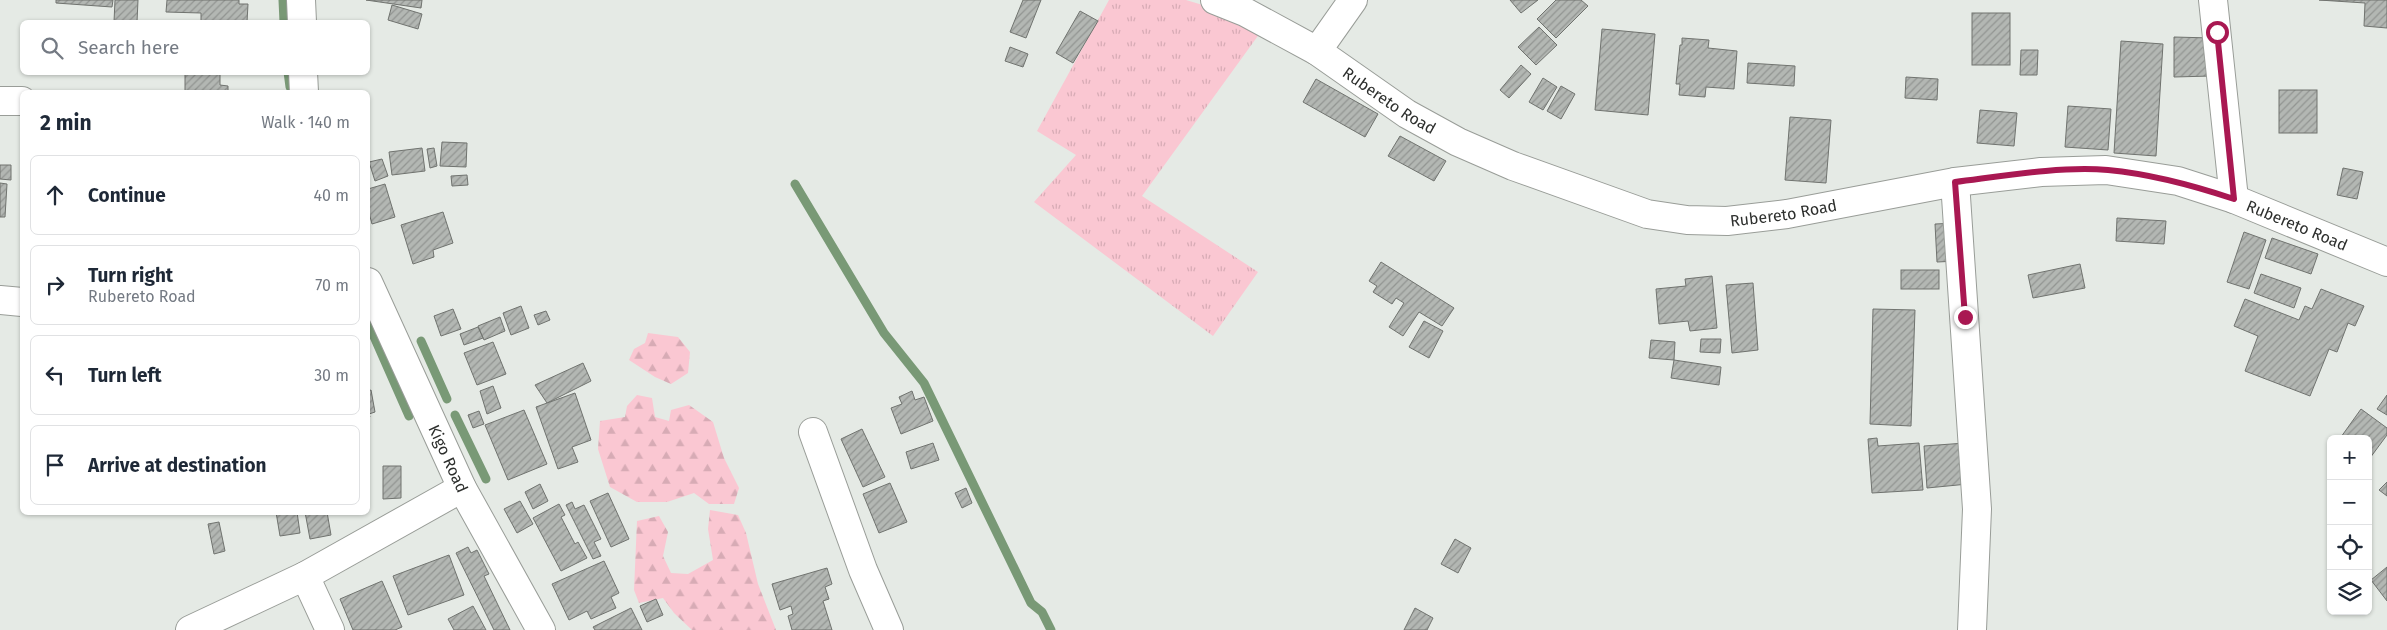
<!DOCTYPE html>
<html lang="en">
<head>
<meta charset="utf-8">
<style>
	:root { --surface:#fff; --page:#f6f6f7; --text:#1f2937; --muted:#747a83; --line:#e0e1e3 }
	body { margin:0; font-family:"Fira Sans",sans-serif; background:var(--page); color:var(--text) }
	.controls { position:absolute; right:15px; bottom:15px; display:grid; overflow:hidden; border-radius:8px; box-shadow:0 1px 4px #0004 }
	.controls button { width:45px; height:45px; display:grid; place-items:center; padding:0; border:0; border-bottom:1px solid var(--line); background:var(--surface); color:var(--text); font:25px sans-serif }
	.stop { position:absolute; width:15px; height:15px; margin:-11px; border:4px solid #a91852; border-radius:50%; background:#fff }
	.stop.end { background:#a91852; border-color:#fff; box-shadow:0 1px 5px #0008 }
	.list { margin:0; padding:0; list-style:none }
	h2 { display:flex; justify-content:space-between; align-items:center; height:65px; margin:0; padding:0 20px; font-size:21px }
	h2 small { font-size:16px; font-weight:400; color:var(--muted) }
	.list li { display:grid; grid-template-columns:32px 1fr auto; gap:15px; align-items:center; box-sizing:border-box; height:80px; margin:0 10px 10px; padding:0 10px; border:1px solid var(--line); border-radius:8px }
	.list b { display:block; font-size:19px; white-space:nowrap }
	.list p { margin:0; font-size:16px; white-space:nowrap; color:var(--muted) }
	.list em { font-size:16px; font-style:normal; color:var(--muted) }
	.icon { flex:none; width:28px; height:28px; fill:none; stroke:currentColor; stroke-width:2; stroke-linecap:round; stroke-linejoin:round }
	.map { position:relative; flex:none; width:2387px; height:630px; overflow:hidden }
	.search { position:absolute; background:var(--surface); box-shadow:0 1px 4px #0004; left:20px; top:20px; width:350px; height:55px; display:flex; align-items:center; gap:12px; box-sizing:border-box; padding:0 18px; border-radius:8px; color:var(--muted); font-size:19px }
	.panel { position:absolute; background:var(--surface); box-shadow:0 1px 4px #0004; left:20px; top:90px; width:350px; height:425px; border-radius:8px }
	.map>svg:first-child { display:block }
</style>
</head>
<body>
<div class="map">
<svg width="2387" height="630" viewBox="0 0 2387 630">
	<defs>
		<pattern id="grass-tufts" width="24" height="20" patternUnits="userSpaceOnUse" patternTransform="scale(1.25)"><rect width="24" height="20" fill="#fac7d2"/><path d="M3 7l-1-3M5 7V3M7 7l1-3M15 17l-1-3M17 17v-4M19 17l1-3" fill="none" stroke="#d7abb5"/></pattern>
		<pattern id="forest-firs" width="22" height="20" patternUnits="userSpaceOnUse" patternTransform="scale(1.25)"><rect width="22" height="20" fill="#fac7d2"/><path d="M5 1l3.5 6h-7zM16 11l3.5 6h-7z" fill="#d7abb5"/></pattern>
		<pattern id="building-hatch" width="6" height="6" patternUnits="userSpaceOnUse" patternTransform="scale(1.25)"><rect width="6" height="6" fill="#b3b7b3"/><path d="M-1 1l2-2M0 6l6-6M5 7l2-2" fill="none" stroke="#929592"/></pattern>
	</defs>
	<rect width="100%" height="100%" fill="#e5eae5"/>
	<polygon fill="url(#grass-tufts)" points="1109,0 1186,0 1226,12 1260,33 1142,196 1258,272 1213,336 1034,202 1076,155 1037,131"/>
	<g fill="url(#forest-firs)">
		<polygon points="648,333 678,337 690,352 688,373 671,384 655,377 629,360 634,349 645,343"/>
		<polygon points="637,395 652,398 655,417 669,421 671,410 689,405 713,422 724,458 739,488 734,504 709,504 694,493 667,502 637,502 610,487 598,449 600,421 625,417 627,406"/>
		<polygon points="710,510 738,515 746,533 758,584 776,630 692,630 674,613 663,598 639,603 634,590 637,521 659,516 668,532 663,556 671,573 688,574 713,560 708,529"/>
	</g>
	<g fill="none" stroke-linecap="round" stroke-linejoin="round">
		<g stroke="#799976" stroke-width="9">
			<polyline points="283,0 284,22"/>
			<polyline points="288,72 290,87"/>
			<polyline points="795,184 884,333 924,383 1031,603 1042,612 1051,630"/>
			<polyline points="368,323 409,416"/>
			<polyline points="421,341 447,399"/>
			<polyline points="455,415 486,479"/>
		</g>
	</g>
	<g fill="url(#building-hatch)" stroke="#70736f">
		<polygon points="56,0 113,0 112,7 56,3"/>
		<polygon points="115,0 138,0 137,22 114,22"/>
		<polygon points="167,0 239,0 239,4 248,4 247,22 201,22 201,13 166,12"/>
		<polygon points="366,0 422,0 421,8"/>
		<polygon points="1023,0 1041,0 1026,38 1010,32"/>
		<polygon points="1510,0 1538,0 1521,13"/>
		<polygon points="1556,0 1581,0 1588,6 1556,38 1537,19"/>
		<polygon points="2319,0 2387,0 2387,28 2364,26 2365,3"/>
		<polygon points="392,5 422,14 418,29 388,20"/>
		<polygon points="1080,11 1098,21 1073,63 1056,53"/>
		<rect x="1972" y="13" width="38" height="52"/>
		<polygon points="1539,27 1557,45 1536,65 1518,47"/>
		<polygon points="1602,29 1655,34 1648,115 1595,110"/>
		<polygon points="2174,37 2211,38 2211,76 2174,77"/>
		<polygon points="1682,38 1709,40 1708,48 1737,51 1734,89 1706,87 1705,97 1679,95 1680,84 1676,84 1680,45 1682,45"/>
		<polygon points="2121,41 2163,44 2156,156 2114,153"/>
		<polygon points="1010,47 1028,54 1023,67 1005,61"/>
		<polygon points="2021,50 2038,50 2037,75 2020,75"/>
		<polygon points="1748,63 1795,66 1794,86 1747,83"/>
		<polygon points="1521,65 1531,74 1509,98 1500,90"/>
		<polygon points="185,72 220,72 220,85 228,86 228,92 185,92"/>
		<polygon points="1906,77 1938,79 1937,100 1905,98"/>
		<polygon points="1543,78 1557,87 1543,110 1529,102"/>
		<polygon points="1316,79 1378,114 1365,137 1303,102"/>
		<polygon points="1561,86 1575,94 1561,119 1547,111"/>
		<rect x="2279" y="90" width="38" height="43"/>
		<polygon points="2068,106 2111,109 2108,150 2065,147"/>
		<polygon points="1980,110 2017,113 2014,146 1977,143"/>
		<polygon points="1790,117 1831,120 1826,183 1785,180"/>
		<polygon points="1400,136 1446,161 1434,181 1388,156"/>
		<polygon points="442,142 467,143 466,167 440,166"/>
		<polygon points="422,148 425,171 392,175 389,152"/>
		<polygon points="434,148 437,166 430,168 427,149"/>
		<polygon points="382,159 388,176 375,181 369,162"/>
		<polygon points="0,165 11,165 11,180 0,179"/>
		<polygon points="2343,168 2363,172 2357,199 2337,195"/>
		<polygon points="467,175 468,185 452,186 451,176"/>
		<polygon points="0,183 7,184 5,217 0,217"/>
		<polygon points="385,184 395,217 372,224 368,209 368,189"/>
		<polygon points="443,212 453,243 433,250 434,257 413,264 401,225"/>
		<polygon points="2117,218 2166,221 2164,244 2116,241"/>
		<polygon points="1957,223 1958,261 1937,262 1935,224"/>
		<polygon points="2244,232 2266,240 2249,289 2227,282"/>
		<polygon points="2272,238 2318,254 2311,274 2265,258"/>
		<polygon points="1381,262 1454,308 1442,326 1419,312 1403,336 1389,327 1404,303 1396,298 1392,304 1373,292 1377,286 1369,281"/>
		<polygon points="2080,264 2085,288 2033,298 2028,275"/>
		<rect x="1901" y="270" width="38" height="19"/>
		<polygon points="2261,274 2301,288 2294,308 2254,293"/>
		<polygon points="1712,276 1717,328 1690,331 1688,321 1659,324 1656,289 1686,286 1685,279"/>
		<polygon points="1753,283 1758,350 1732,353 1726,285"/>
		<polygon points="2321,289 2364,306 2355,326 2348,323 2337,352 2329,349 2310,396 2245,371 2258,336 2234,326 2245,299 2299,320 2305,306 2312,309"/>
		<polygon points="521,306 529,328 511,335 503,313"/>
		<polygon points="453,309 461,329 441,336 434,316"/>
		<polygon points="1873,309 1915,310 1911,426 1870,424"/>
		<polygon points="546,311 550,320 538,325 534,315"/>
		<polygon points="500,317 505,331 484,340 478,326"/>
		<polygon points="1424,321 1443,331 1429,358 1409,347"/>
		<polygon points="478,327 483,338 464,345 460,334"/>
		<polygon points="1701,339 1721,339 1720,353 1700,352"/>
		<polygon points="1651,340 1675,342 1674,360 1649,358"/>
		<polygon points="493,342 506,374 477,385 464,353"/>
		<polygon points="1674,360 1721,367 1719,385 1671,378"/>
		<polygon points="583,363 591,381 547,403 535,385"/>
		<polygon points="493,386 501,408 487,414 480,391"/>
		<polygon points="371,390 375,412 369,414 370,417 368,418 368,391"/>
		<polygon points="912,391 915,400 924,397 933,421 901,434 891,408 902,404 899,397"/>
		<polygon points="575,393 591,440 572,447 578,462 558,469 536,407"/>
		<polygon points="2387,395 2387,415 2377,409"/>
		<polygon points="2361,409 2387,428 2387,435 2370,458 2368,439 2341,437"/>
		<polygon points="524,410 547,464 508,480 485,425"/>
		<polygon points="479,411 484,424 473,428 468,415"/>
		<polygon points="862,429 885,477 863,487 841,439"/>
		<polygon points="1877,438 1878,446 1919,443 1923,490 1872,493 1868,439"/>
		<polygon points="933,443 939,460 911,469 906,452"/>
		<polygon points="1965,443 1968,484 1927,488 1924,446"/>
		<polygon points="383,466 401,466 401,498 383,499"/>
		<polygon points="2387,482 2387,496 2379,490"/>
		<polygon points="890,483 907,522 879,533 863,494"/>
		<polygon points="540,484 548,501 533,509 525,492"/>
		<polygon points="966,488 972,503 962,508 955,493"/>
		<polygon points="608,493 629,539 611,547 590,501"/>
		<polygon points="520,501 533,524 517,533 504,509"/>
		<polygon points="572,502 575,509 584,505 601,539 594,542 601,556 593,559 566,505"/>
		<polygon points="559,504 565,515 561,517 575,544 578,542 587,558 561,571 533,518"/>
		<polygon points="276,512 297,512 300,533 280,536"/>
		<polygon points="305,512 327,512 331,535 310,539"/>
		<polygon points="219,522 225,551 214,554 208,524"/>
		<polygon points="1455,539 1471,548 1458,573 1441,564"/>
		<polygon points="468,547 471,553 477,550 489,574 484,576 510,630 494,630 456,553"/>
		<polygon points="449,555 464,595 408,615 393,576"/>
		<polygon points="604,561 619,593 611,597 616,608 591,619 587,611 569,620 552,584"/>
		<polygon points="2387,567 2387,601 2371,580"/>
		<polygon points="827,568 832,584 825,587 829,599 823,601 832,630 792,630 788,616 793,614 791,606 780,610 772,584"/>
		<polygon points="382,581 402,627 395,630 353,630 340,599"/>
		<polygon points="656,599 663,615 647,622 640,606"/>
		<polygon points="473,606 486,630 454,630 448,619"/>
		<polygon points="631,608 642,630 595,630 593,627"/>
		<polygon points="1415,608 1433,618 1427,630 1404,630"/>
	</g>
	<g fill="none" stroke-linecap="round" stroke-linejoin="round">
		<defs>
			<g id="street">
				<path id="s1" d="M1215,0L1245,12L1317,51L1407,114L1458,142L1513,166L1647,214L1687,220L1727,221L1787,214L1955,182L2041,172L2106,170L2178,181L2234,199L2387,262"/>
				<polyline points="2213,0 2234,199"/>
				<polyline points="1317,51 1353,0"/>
				<polyline points="0,101 22,101"/>
				<polyline points="1955,182 1977,509 1972,630"/>
				<polyline points="0,300 22,302"/>
				<polyline points="813,432 863,570 889,630"/>
				<polyline points="305,576 330,630"/>
				<polyline points="190,630 305,576 462,488"/>
			</g>
			<g id="secondary">
				<polyline points="301,0 302,22"/>
				<polyline points="303,72 304,92"/>
				<path id="s2" d="M368,282L462,488L541,630"/>
			</g>
		</defs>
		<use href="#street" stroke="#999d98" stroke-width="30"/>
		<use href="#secondary" stroke="#999d98" stroke-width="30"/>
		<use href="#street" stroke="#fff" stroke-width="28"/>
		<use href="#secondary" stroke="#fff" stroke-width="28"/>
	</g>
	<g fill="none" stroke-linecap="round" stroke-linejoin="round">
		<path stroke="#a91852" stroke-width="6" d="M1965,317L1955,182C2003,176 2060,166 2108,170C2151,174 2192,185 2234,199L2217,32"/>
	</g>
	<g text-anchor="middle" stroke-width="5" stroke-linejoin="round" paint-order="stroke">
		<g font-size="16" fill="#2d2f2d" stroke="#f2f7f2">
			<text dy="6" stroke="none"><textPath href="#s1" startOffset="202">Rubereto Road</textPath></text>
			<text dy="6" stroke="none"><textPath href="#s1" startOffset="622">Rubereto Road</textPath></text>
			<text dy="6" stroke="none"><textPath href="#s1" startOffset="1148">Rubereto Road</textPath></text>
			<text dy="6" stroke="none"><textPath href="#s2" startOffset="194">Kigo Road</textPath></text>
		</g>
	</g>
</svg>
<div class="controls">
<button>+</button>
<button>−</button>
<button><svg class="icon" aria-label="locate" viewBox="0 0 24 24"><circle cx="12" cy="12" r="6"/><path d="M12 2v4M12 18v4M2 12h4M18 12h4"/></svg></button>
<button><svg class="icon" aria-label="layers" viewBox="0 0 24 24"><path d="M12 4l9 5-9 5-9-5zM3 14l9 5 9-5"/></svg></button>
</div>
<div class="stop" style="left:2217px;top:32px"></div>
<div class="stop end" style="left:1965px;top:317px"></div>
<div class="search"><svg class="icon" aria-label="search" viewBox="0 0 24 24"><circle cx="10" cy="10" r="6"/><path d="M15 15l6 6"/></svg>Search here</div>
<section class="panel">
<h2>2 min<small>Walk · 140 m</small></h2>
<ul class="list">
<li><svg class="icon" aria-label="ahead" viewBox="0 0 24 24"><path d="M12 20V5M6 11l6-6 6 6"/></svg><div><b>Continue</b></div><em>40 m</em></li>
<li><svg class="icon" aria-label="right" viewBox="0 0 24 24"><path d="M7 20v-9h11M14 6l5 5-5 5"/></svg><div><b>Turn right</b><p>Rubereto Road</p></div><em>70 m</em></li>
<li><svg class="icon" aria-label="left" viewBox="0 0 24 24"><path d="M17 20v-9H6M10 6l-5 5 5 5"/></svg><div><b>Turn left</b></div><em>30 m</em></li>
<li><svg class="icon" aria-label="arrive" viewBox="0 0 24 24"><path d="M6 21V4h12l-3 4 3 4H6"/></svg><div><b>Arrive at destination</b></div></li>
</ul>
</section>
</div>
</body>
</html>
